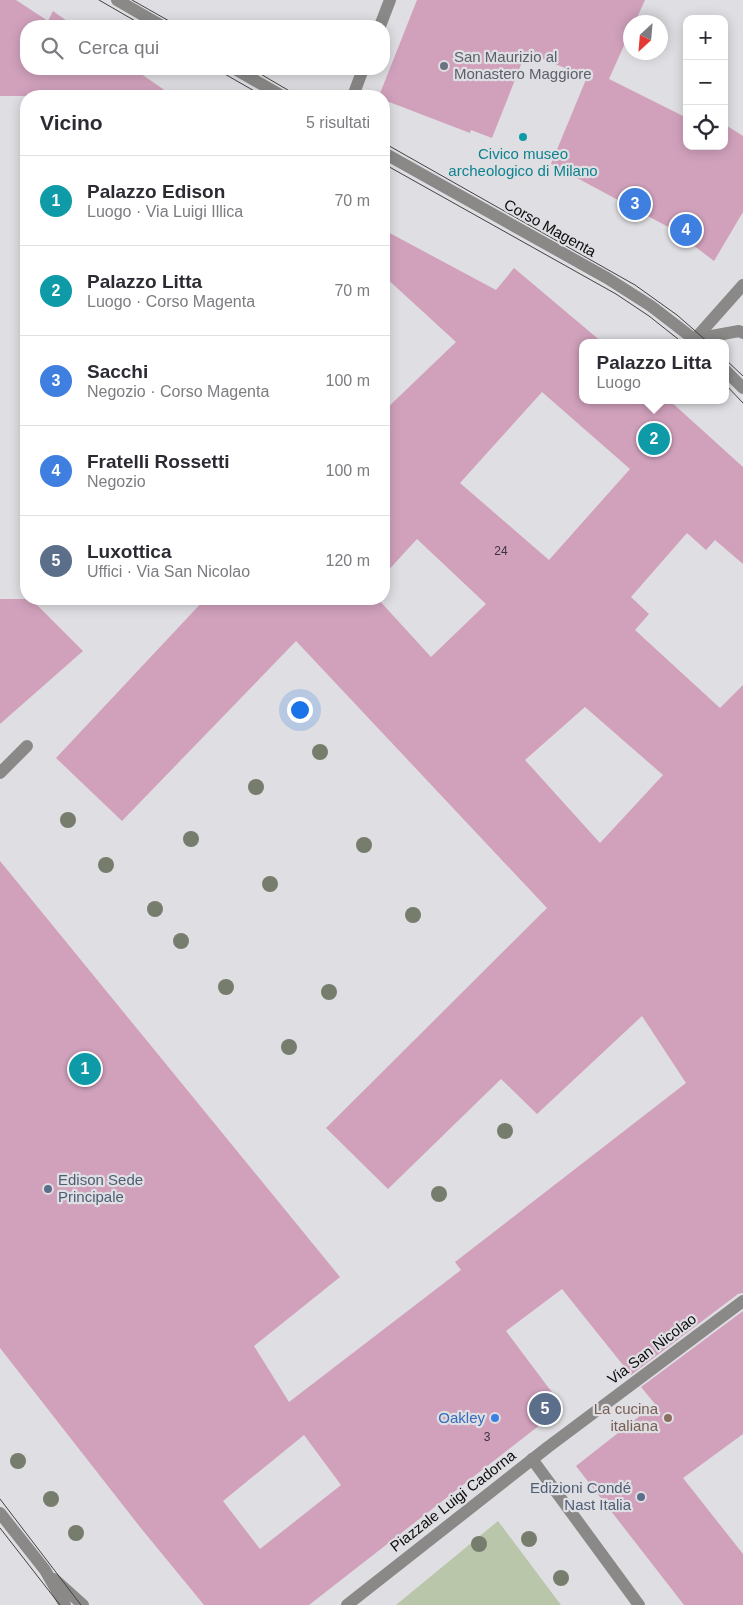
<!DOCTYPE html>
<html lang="it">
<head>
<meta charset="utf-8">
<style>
	:root { --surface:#fff; --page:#f2f2f3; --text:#2b2b33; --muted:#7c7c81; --line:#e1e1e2; --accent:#376bda }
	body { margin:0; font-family:Arial,sans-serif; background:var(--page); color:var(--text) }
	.controls { position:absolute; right:15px; top:15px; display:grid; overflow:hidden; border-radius:10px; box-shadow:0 2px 12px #0003 }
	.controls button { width:45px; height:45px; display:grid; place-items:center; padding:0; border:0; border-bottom:1px solid var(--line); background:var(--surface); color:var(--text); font:25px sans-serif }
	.compass { position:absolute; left:623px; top:15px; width:45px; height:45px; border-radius:50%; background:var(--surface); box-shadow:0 2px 12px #0003; rotate:206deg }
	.you { position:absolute; left:299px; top:709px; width:18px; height:18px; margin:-12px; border:4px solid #fff; border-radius:50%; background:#1a73e8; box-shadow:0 0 0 8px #1a73e833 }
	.badge { display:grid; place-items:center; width:32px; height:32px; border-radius:50%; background:var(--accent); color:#fff; font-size:16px; font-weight:700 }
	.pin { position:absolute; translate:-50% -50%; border:2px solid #fff; box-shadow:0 1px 5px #0006 }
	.popup { position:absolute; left:579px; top:339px; width:150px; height:65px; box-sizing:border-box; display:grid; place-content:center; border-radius:10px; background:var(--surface); filter:drop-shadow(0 1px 4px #0005); font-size:16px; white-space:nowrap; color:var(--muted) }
	.popup b { font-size:19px; color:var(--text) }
	.popup::after { content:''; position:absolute; left:50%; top:100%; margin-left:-10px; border:10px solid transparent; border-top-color:var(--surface) }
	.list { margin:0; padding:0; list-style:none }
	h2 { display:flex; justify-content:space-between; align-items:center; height:65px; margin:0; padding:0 20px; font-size:21px }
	h2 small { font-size:16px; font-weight:400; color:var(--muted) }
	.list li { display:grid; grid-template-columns:32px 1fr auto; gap:15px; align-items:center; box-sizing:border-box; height:90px; padding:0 20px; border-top:1px solid var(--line) }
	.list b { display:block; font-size:19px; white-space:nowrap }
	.list p { margin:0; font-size:16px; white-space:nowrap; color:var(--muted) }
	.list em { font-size:16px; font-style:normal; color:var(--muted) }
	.icon { flex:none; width:28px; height:28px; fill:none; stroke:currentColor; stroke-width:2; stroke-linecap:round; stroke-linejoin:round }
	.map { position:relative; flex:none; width:743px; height:1605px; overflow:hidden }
	.search { position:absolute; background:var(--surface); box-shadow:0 2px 12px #0003; left:20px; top:20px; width:370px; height:55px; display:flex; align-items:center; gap:12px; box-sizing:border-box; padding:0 18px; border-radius:20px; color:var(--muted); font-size:19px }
	.panel { position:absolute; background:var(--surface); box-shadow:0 2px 12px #0003; left:20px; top:90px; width:370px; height:515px; border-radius:20px }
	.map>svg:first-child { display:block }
</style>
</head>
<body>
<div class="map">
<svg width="743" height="1605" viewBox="0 0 743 1605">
	<rect width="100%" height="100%" fill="#dfdee2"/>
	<polygon fill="#bac6aa" points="498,1521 561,1605 396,1605"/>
	<g fill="#d1a1bc" fill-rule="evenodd">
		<polygon points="0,0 16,0 48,21 53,11 74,26 26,26 26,69 134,69 173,96 0,96"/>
		<polygon points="417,0 645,0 635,22 630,22 630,32 609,79 687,118 687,146 724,146 724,124 743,136 743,212 714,261 672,229 551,164 587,77 526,52 492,138 471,130 470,133 384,100 384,96 379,96"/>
		<path d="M384,230L496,290L514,268L603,343H583V400H669L743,467V564L715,540L706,550L687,533L631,597L649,614L635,630L720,708L743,685V1293L738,1294L631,1375L562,1289L506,1331L563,1407L309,1605H204L140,1527L0,1348V861L340,1277L254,1346L289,1402L461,1270L455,1262L686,1083L642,1016L537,1114L501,1079L388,1189L326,1128L547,908L296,641L122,821L56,758L205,599H378L431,657L486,604L417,539L384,575V411L456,342L384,276ZM542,392L630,469L549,560L460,483ZM585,707L663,775L600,843L525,760ZM304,1435L341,1485L260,1549L223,1501Z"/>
		<polygon points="0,599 31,599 83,651 0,724"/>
		<polygon points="743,1311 743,1434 683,1478 743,1554 743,1605 684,1605 576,1466 655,1404 641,1387"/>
	</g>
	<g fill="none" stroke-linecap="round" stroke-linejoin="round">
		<g stroke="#8a8988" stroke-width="12">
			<polyline points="117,0 162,26"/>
			<polyline points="380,26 390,0"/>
			<polyline points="235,69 282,96"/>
			<polyline points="353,96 363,69"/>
			<polyline points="384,153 607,278 651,306 699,343"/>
			<polyline points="695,339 743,285"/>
			<polyline points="695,339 739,331 743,333"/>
			<polyline points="725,370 743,388"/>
			<polyline points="0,773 27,746"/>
			<polyline points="532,1459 639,1605"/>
			<polyline points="347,1605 548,1447 743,1301"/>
		</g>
		<g stroke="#8a8988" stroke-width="12">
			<polyline points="0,1513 45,1570 65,1605"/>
			<polyline points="54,1579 83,1605"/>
		</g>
		<g stroke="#424143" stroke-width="1">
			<polyline points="99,0 144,26"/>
			<polyline points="132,0 178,26"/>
			<polyline points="216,69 263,96"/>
			<polyline points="252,69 298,96"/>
			<polyline points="384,143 635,285 677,315 709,343"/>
			<polyline points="384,164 616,294 649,316 683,343"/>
			<polyline points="725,359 743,376"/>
			<polyline points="725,384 743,403"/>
			<polyline points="0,1499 81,1605"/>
			<polyline points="0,1528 60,1605"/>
		</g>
	</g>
	<g fill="#767d6c">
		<circle cx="320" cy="752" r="8"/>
		<circle cx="256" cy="787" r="8"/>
		<circle cx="68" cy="820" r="8"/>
		<circle cx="191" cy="839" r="8"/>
		<circle cx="364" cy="845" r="8"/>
		<circle cx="106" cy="865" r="8"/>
		<circle cx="270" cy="884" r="8"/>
		<circle cx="155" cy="909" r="8"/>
		<circle cx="413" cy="915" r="8"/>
		<circle cx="181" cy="941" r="8"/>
		<circle cx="226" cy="987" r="8"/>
		<circle cx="329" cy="992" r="8"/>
		<circle cx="289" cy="1047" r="8"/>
		<circle cx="505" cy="1131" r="8"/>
		<circle cx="439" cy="1194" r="8"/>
		<circle cx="18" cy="1461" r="8"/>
		<circle cx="51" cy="1499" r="8"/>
		<circle cx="76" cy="1533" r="8"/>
		<circle cx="529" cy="1539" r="8"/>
		<circle cx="479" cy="1544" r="8"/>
		<circle cx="561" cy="1578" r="8"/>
	</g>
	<circle fill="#6b7280" stroke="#dfdee2" stroke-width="2" cx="444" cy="66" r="5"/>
	<circle fill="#0f9aa8" stroke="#dfdee2" stroke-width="2" cx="523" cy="137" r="5"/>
	<g fill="#5c6f8a" stroke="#dfdee2" stroke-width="2">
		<circle cx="48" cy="1189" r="5"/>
		<circle cx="641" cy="1497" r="5"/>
	</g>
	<circle fill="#3f7fe0" stroke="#dfdee2" stroke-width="2" cx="495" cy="1418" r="5"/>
	<circle fill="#8d6e63" stroke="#dfdee2" stroke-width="2" cx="668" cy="1418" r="5"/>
	<g text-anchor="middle" stroke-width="4.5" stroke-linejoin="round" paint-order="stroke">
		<g font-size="12" fill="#3e323a">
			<text x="501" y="555">24</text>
			<text x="487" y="1441">3</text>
		</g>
		<g font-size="15" fill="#5b616d" stroke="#dfdee2" text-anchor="start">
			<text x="454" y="62">San Maurizio al<tspan x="454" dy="17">Monastero Maggiore</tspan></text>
		</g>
		<g font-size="15" fill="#0d838f" stroke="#dfdee2">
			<text x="523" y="159">Civico museo<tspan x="523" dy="17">archeologico di Milano</tspan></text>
		</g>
		<g font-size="15" fill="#0d0d0e" stroke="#dfdee2">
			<text transform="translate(550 228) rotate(29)" y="5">Corso Magenta</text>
			<text transform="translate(652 1349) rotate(-37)" y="5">Via San Nicolao</text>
			<text transform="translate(453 1501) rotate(-38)" y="5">Piazzale Luigi Cadorna</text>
		</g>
		<g font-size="15" fill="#4e5e75" stroke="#dfdee2" text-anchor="start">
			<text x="58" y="1185">Edison Sede<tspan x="58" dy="17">Principale</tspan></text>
			<text x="631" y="1493" text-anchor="end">Edizioni Condé<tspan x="631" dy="17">Nast Italia</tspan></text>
		</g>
		<g font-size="15" fill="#785e54" stroke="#dfdee2" text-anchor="end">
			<text x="658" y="1414">La cucina<tspan x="658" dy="17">italiana</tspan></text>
		</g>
		<g font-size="15" fill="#366cbe" stroke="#dfdee2" text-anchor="end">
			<text x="485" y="1423">Oakley</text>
		</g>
	</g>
</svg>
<div class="controls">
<button>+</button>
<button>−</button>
<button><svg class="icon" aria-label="locate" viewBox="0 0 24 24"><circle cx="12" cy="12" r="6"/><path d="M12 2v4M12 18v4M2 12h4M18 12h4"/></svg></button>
</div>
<svg class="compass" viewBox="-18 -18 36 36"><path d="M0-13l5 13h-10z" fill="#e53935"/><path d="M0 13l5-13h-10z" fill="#7c7c81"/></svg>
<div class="you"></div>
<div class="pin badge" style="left:85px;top:1069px;background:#0f9aa8">1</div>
<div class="pin badge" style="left:654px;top:439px;background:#0f9aa8">2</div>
<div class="popup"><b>Palazzo Litta</b>Luogo</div>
<div class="pin badge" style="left:635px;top:204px;background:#3f7fe0">3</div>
<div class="pin badge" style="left:686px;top:230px;background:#3f7fe0">4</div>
<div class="pin badge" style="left:545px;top:1409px;background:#5c6f8a">5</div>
<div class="search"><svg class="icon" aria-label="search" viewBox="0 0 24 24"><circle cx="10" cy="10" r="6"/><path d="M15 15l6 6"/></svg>Cerca qui</div>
<section class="panel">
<h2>Vicino<small>5 risultati</small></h2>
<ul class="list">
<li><span class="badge" style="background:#0f9aa8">1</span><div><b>Palazzo Edison</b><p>Luogo · Via Luigi Illica</p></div><em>70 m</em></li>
<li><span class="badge" style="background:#0f9aa8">2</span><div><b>Palazzo Litta</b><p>Luogo · Corso Magenta</p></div><em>70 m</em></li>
<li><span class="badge" style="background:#3f7fe0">3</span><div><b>Sacchi</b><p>Negozio · Corso Magenta</p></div><em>100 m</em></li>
<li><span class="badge" style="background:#3f7fe0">4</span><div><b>Fratelli Rossetti</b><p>Negozio</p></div><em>100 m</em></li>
<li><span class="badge" style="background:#5c6f8a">5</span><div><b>Luxottica</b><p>Uffici · Via San Nicolao</p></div><em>120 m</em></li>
</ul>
</section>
</div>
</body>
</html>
